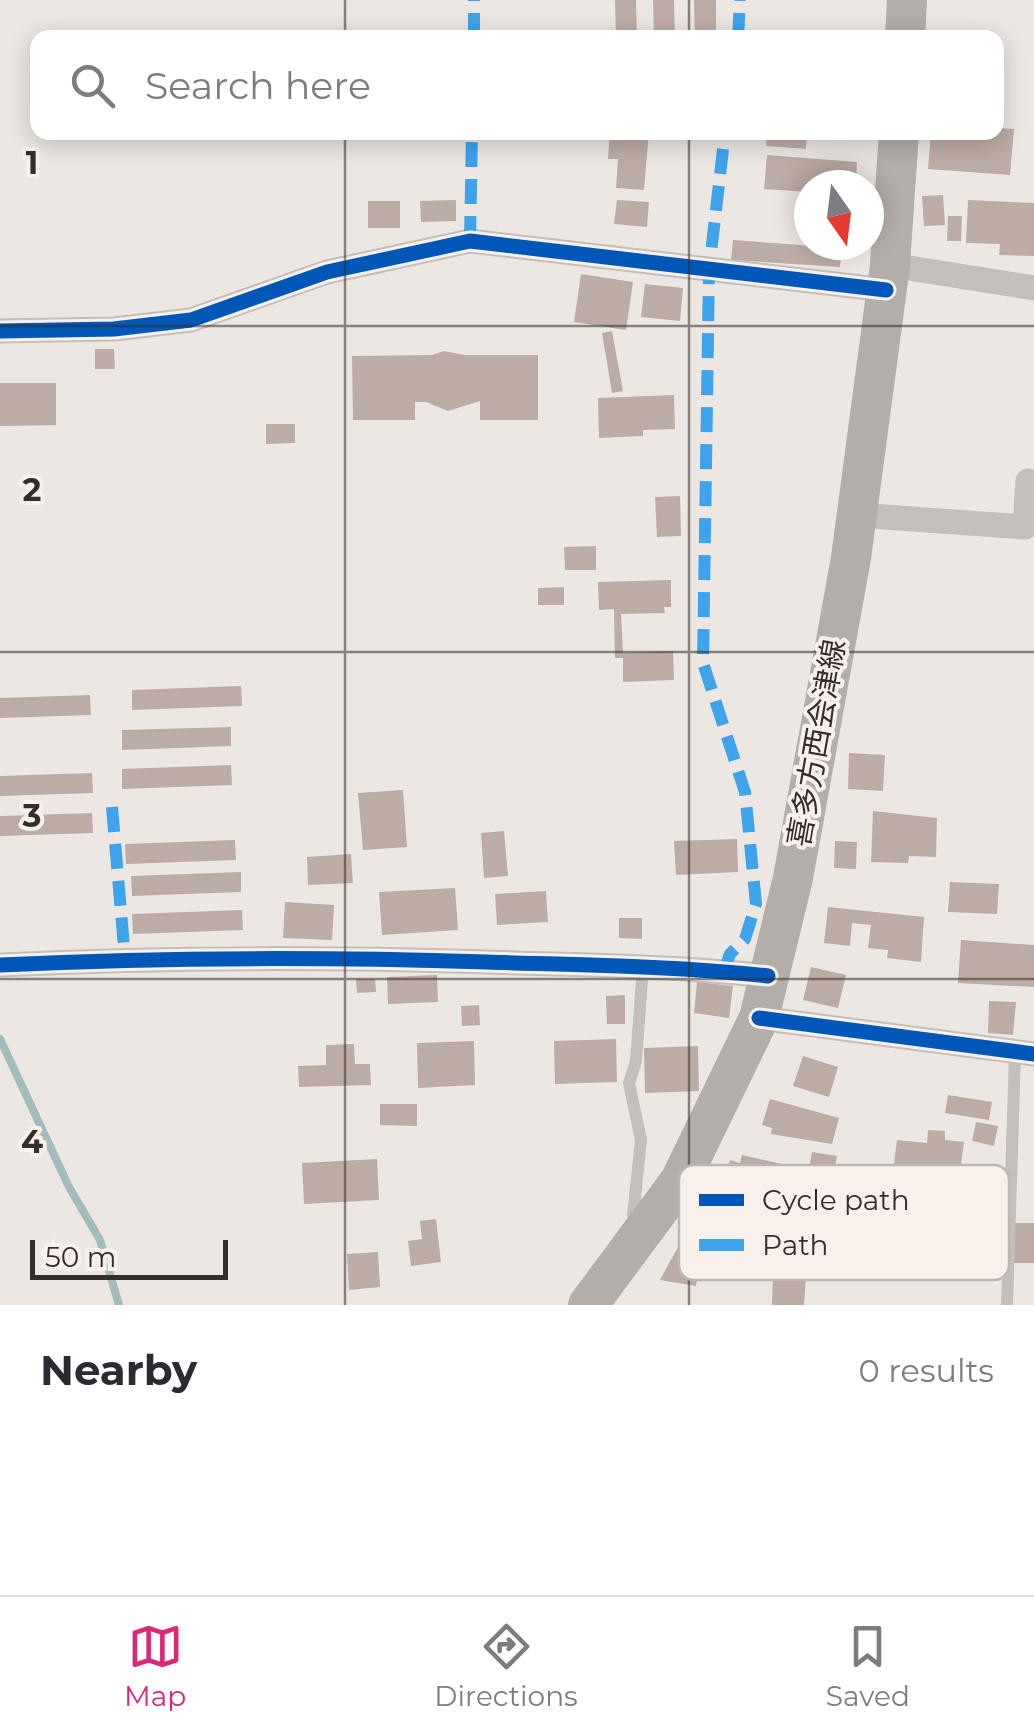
<!DOCTYPE html>
<html lang="en">
<head>
<meta charset="utf-8">
<style>
	:root { --surface:#fff; --page:#f2f2f3; --text:#2b2b33; --muted:#7c7c81; --line:#e1e1e2; --accent:#db2777 }
	body { margin:0; font-family:Montserrat,"Noto Sans JP",sans-serif; background:var(--page); color:var(--text) }
	.compass { position:absolute; left:794px; top:170px; width:90px; height:90px; border-radius:50%; background:var(--surface); box-shadow:0 5px 25px #0003; rotate:166deg }
	.scale { position:absolute; left:30px; bottom:25px; width:198px; box-sizing:border-box; padding-left:10px; border:5px solid #352d2a; border-top:0; font-size:28px; line-height:35px; white-space:nowrap; color:#352d2a; -webkit-text-stroke:8px #f8f1eb; paint-order:stroke }
	.list { margin:0; padding:0; list-style:none }
	h2 { display:flex; justify-content:space-between; align-items:center; height:130px; margin:0; padding:0 40px; font-size:42px }
	h2 small { font-size:32px; font-weight:400; color:var(--muted) }
	.icon { flex:none; width:55px; height:55px; fill:none; stroke:currentColor; stroke-width:2; stroke-linecap:round; stroke-linejoin:round }
	.map { position:relative; flex:none; width:1034px; height:1305px; overflow:hidden }
	.search { position:absolute; background:var(--surface); box-shadow:0 5px 25px #0003; left:30px; right:30px; top:30px; height:110px; display:flex; align-items:center; gap:25px; box-sizing:border-box; padding:0 35px; border-radius:20px; color:var(--muted); font-size:38px }
	.sheet { height:290px; background:var(--surface) }
	nav { display:flex; justify-content:space-around; align-items:center; box-sizing:border-box; height:140px; border-top:2px solid var(--line); background:var(--surface); font-size:28px; color:var(--muted) }
	nav a { display:grid; justify-items:center; gap:5px }
	nav .on { color:var(--accent) }
	.map>svg:first-child { display:block }
</style>
</head>
<body>
<div class="map">
<svg width="1034" height="1305" viewBox="0 0 1034 1305">
	<rect width="100%" height="100%" fill="#ece7e3"/>
	<g fill="none" stroke-linecap="round" stroke-linejoin="round">
		<polyline stroke="#a1bcba" stroke-width="8" points="0,1039 69,1187 100,1240 119,1305"/>
	</g>
	<g fill="#bdaca6">
		<polygon points="615,0 636,0 637,38 616,38"/>
		<polygon points="653,0 674,0 675,38 654,38"/>
		<polygon points="694,0 716,0 716,38 695,38"/>
		<polygon points="996,128 1014,129 1010,175 928,169 931,132 996,132"/>
		<polygon points="610,132 649,132 644,190 616,188 618,159 608,159"/>
		<polygon points="767,132 807,132 806,149 766,146"/>
		<polygon points="767,155 857,162 856,185 809,185 809,192 764,189"/>
		<polygon points="943,195 945,225 924,226 922,196"/>
		<polygon points="456,200 456,221 421,222 420,201"/>
		<polygon points="617,200 649,202 647,227 614,224"/>
		<polygon points="968,200 1034,203 1034,256 999,255 1000,244 966,243"/>
		<rect x="368" y="201" width="32" height="27"/>
		<polygon points="948,216 962,216 961,241 947,241"/>
		<polygon points="733,240 842,248 840,267 731,260"/>
		<polygon points="581,274 633,282 626,330 574,322"/>
		<polygon points="645,284 683,288 680,321 641,317"/>
		<polygon points="612,331 623,391 612,393 602,333"/>
		<polygon points="95,349 114,349 115,369 95,369"/>
		<polygon points="444,351 464,355 538,355 538,420 480,420 480,401 448,411 426,402 415,402 415,420 353,420 352,356 432,355"/>
		<polygon points="0,383 56,383 56,425 0,426"/>
		<polygon points="674,395 675,429 643,430 643,436 599,438 598,398"/>
		<polygon points="266,424 295,424 295,443 266,444"/>
		<polygon points="680,496 681,536 657,537 655,497"/>
		<polygon points="596,546 596,570 565,570 564,547"/>
		<polygon points="671,580 671,607 664,607 665,613 621,614 623,653 673,651 674,680 623,682 623,658 615,658 614,609 599,610 598,582"/>
		<polygon points="564,587 564,605 538,605 538,588"/>
		<polygon points="241,686 242,706 132,710 132,690"/>
		<polygon points="90,695 91,715 0,718 0,698"/>
		<polygon points="231,727 231,746 122,750 122,730"/>
		<polygon points="849,753 885,755 883,791 848,789"/>
		<polygon points="231,765 232,785 122,789 122,769"/>
		<polygon points="92,773 93,793 0,796 0,776"/>
		<polygon points="403,790 407,847 363,850 358,793"/>
		<polygon points="873,811 937,818 936,857 909,856 908,863 871,862"/>
		<polygon points="92,813 93,833 0,836 0,816"/>
		<polygon points="504,831 508,876 484,878 481,833"/>
		<polygon points="737,839 738,872 676,875 674,841"/>
		<polygon points="235,840 236,860 126,864 125,844"/>
		<polygon points="835,841 857,842 856,869 834,868"/>
		<polygon points="351,854 353,883 308,885 307,857"/>
		<polygon points="241,872 241,892 132,896 131,876"/>
		<polygon points="950,882 999,884 997,914 948,912"/>
		<polygon points="455,888 458,930 382,935 379,892"/>
		<polygon points="546,891 548,922 497,925 495,894"/>
		<polygon points="285,902 334,905 332,940 283,938"/>
		<polygon points="828,907 924,917 921,962 887,958 888,950 868,948 871,925 852,923 850,946 824,943"/>
		<polygon points="242,910 243,930 133,934 132,914"/>
		<polygon points="619,918 642,918 642,939 619,938"/>
		<polygon points="961,940 1034,945 1034,987 958,983"/>
		<polygon points="811,967 846,975 838,1008 803,1000"/>
		<polygon points="437,975 438,1002 388,1004 387,977"/>
		<polygon points="356,979 375,979 376,992 357,993"/>
		<polygon points="697,982 733,986 729,1018 694,1013"/>
		<polygon points="625,995 625,1024 607,1024 606,996"/>
		<polygon points="989,1001 1016,1002 1013,1035 988,1033"/>
		<polygon points="479,1005 480,1025 462,1026 461,1006"/>
		<polygon points="616,1039 617,1082 555,1084 554,1041"/>
		<polygon points="474,1041 475,1085 418,1088 417,1043"/>
		<polygon points="354,1044 355,1064 370,1064 371,1085 299,1087 298,1066 326,1065 326,1045"/>
		<polygon points="698,1046 699,1091 645,1093 644,1048"/>
		<polygon points="803,1056 838,1067 829,1097 793,1086"/>
		<polygon points="948,1095 992,1102 989,1120 945,1113"/>
		<polygon points="770,1099 839,1118 832,1144 771,1134 772,1128 762,1125"/>
		<polygon points="380,1104 417,1104 417,1126 380,1125"/>
		<polygon points="976,1122 998,1126 994,1146 972,1141"/>
		<polygon points="928,1130 945,1131 945,1140 964,1142 958,1188 892,1180 897,1140 927,1143"/>
		<polygon points="812,1152 837,1156 828,1201 804,1196"/>
		<polygon points="742,1155 804,1169 795,1206 725,1184 730,1160 740,1163"/>
		<polygon points="377,1159 379,1200 304,1204 302,1163"/>
		<polygon points="436,1219 441,1262 411,1266 408,1241 422,1239 420,1221"/>
		<rect x="1013" y="1223" width="21" height="40"/>
		<polygon points="678,1247 701,1250 696,1286 660,1280"/>
		<polygon points="378,1252 380,1287 349,1290 347,1254"/>
		<polygon points="773,1274 806,1276 804,1305 772,1305"/>
	</g>
	<g fill="none" stroke-linecap="round" stroke-linejoin="round">
		<g stroke="#c5bfbb" stroke-width="12">
			<polyline points="636,1225 633,1216 641,1140 629,1083 636,1061 643,966"/>
			<polyline points="1007,1305 1015,1054"/>
		</g>
		<g stroke="#c5bfbb" stroke-width="25">
			<polyline points="890,265 1034,288"/>
			<polyline points="0,331 114,329 191,320 327,272 470,241 886,290"/>
			<polyline points="856,515 1025,527 1028,481"/>
			<path d="M0,965C163,957 324,957 487,962C581,965 675,966 768,976"/>
			<polyline points="759,1018 1034,1054"/>
		</g>
		<g stroke="#b4aeaa" stroke-width="40">
			<polyline points="905,38 907,0"/>
			<polyline points="588,1305 680,1181 759,1018 793,878 851,558 890,265 899,132"/>
		</g>
		<g stroke="#3ea3eb" stroke-width="12" stroke-dasharray="25 12" stroke-linecap="butt">
			<polyline points="474,38 474,0"/>
			<polyline points="738,38 740,0"/>
			<polyline points="470,241 472,132"/>
			<polyline points="112,807 125,959"/>
			<polyline points="724,971 730,954 745,939 756,904 745,792 703,663 709,270 725,132"/>
		</g>
		<defs>
			<g id="cycleway">
				<polyline points="0,331 114,329 191,320 327,272 470,241 886,290"/>
				<path d="M0,965C163,957 324,957 487,962C581,965 675,966 768,976"/>
				<polyline points="759,1018 1034,1054"/>
			</g>
		</defs>
		<use href="#cycleway" stroke="#f8f1eb" stroke-width="21"/>
		<use href="#cycleway" stroke="#0057b8" stroke-width="15"/>
	</g>
	<path fill="none" stroke="#352d2a" stroke-width="2.5" stroke-opacity="0.55" d="M345,0V38M689,0V38M345,132V1305M689,132V1305M0,326H1034M0,652H1034M0,979H1034"/>
	<g text-anchor="middle" stroke-width="8" stroke-linejoin="round" paint-order="stroke">
		<g font-size="30" fill="#352d2a" stroke="#f8f1eb">
			<text transform="translate(817 743) rotate(-80)" y="10">喜多方西会津線</text>
		</g>
	</g>
	<rect x="679" y="1165" width="330" height="115" rx="15" fill="#f8f1eb" stroke="#beb6b1" stroke-width="2.5"/>
	<rect x="699" y="1194" width="45" height="12" fill="#0057b8"/>
	<rect x="699" y="1239" width="45" height="12" fill="#3ea3eb"/>
	<g font-size="28" fill="#352d2a">
		<text x="762" y="1210">Cycle path</text>
		<text x="762" y="1255">Path</text>
	</g>
	<g font-size="32" text-anchor="middle" font-weight="bold" fill="#352d2a" stroke="#f8f1eb" stroke-width="8" stroke-linejoin="round" paint-order="stroke">
		<text x="32" y="174">1</text>
		<text x="32" y="501">2</text>
		<text x="32" y="827">3</text>
		<text x="32" y="1153">4</text>
	</g>
</svg>
<svg class="compass" viewBox="-18 -18 36 36"><path d="M0-13l5 13h-10z" fill="#e53935"/><path d="M0 13l5-13h-10z" fill="#7c7c81"/></svg>
<div class="scale">50 m</div>
<div class="search"><svg class="icon" aria-label="search" viewBox="0 0 24 24"><circle cx="10" cy="10" r="6"/><path d="M15 15l6 6"/></svg>Search here</div>
</div>
<section class="sheet">
<h2>Nearby<small>0 results</small></h2>
<ul class="list">
</ul>
</section>
<nav>
<a class="on"><svg class="icon" aria-label="map" viewBox="0 0 24 24"><path d="M3 6l6-2 6 2 6-2v14l-6 2-6-2-6 2zM9 4v14M15 6v14"/></svg>Map</a>
<a><svg class="icon" aria-label="directions" viewBox="0 0 24 24"><path d="M12 3l9 9-9 9-9-9zM9 14v-3h6M13 9l2 2-2 2"/></svg>Directions</a>
<a><svg class="icon" aria-label="saved" viewBox="0 0 24 24"><path d="M7 4h10v16l-5-4-5 4z"/></svg>Saved</a>
</nav>
</body>
</html>
